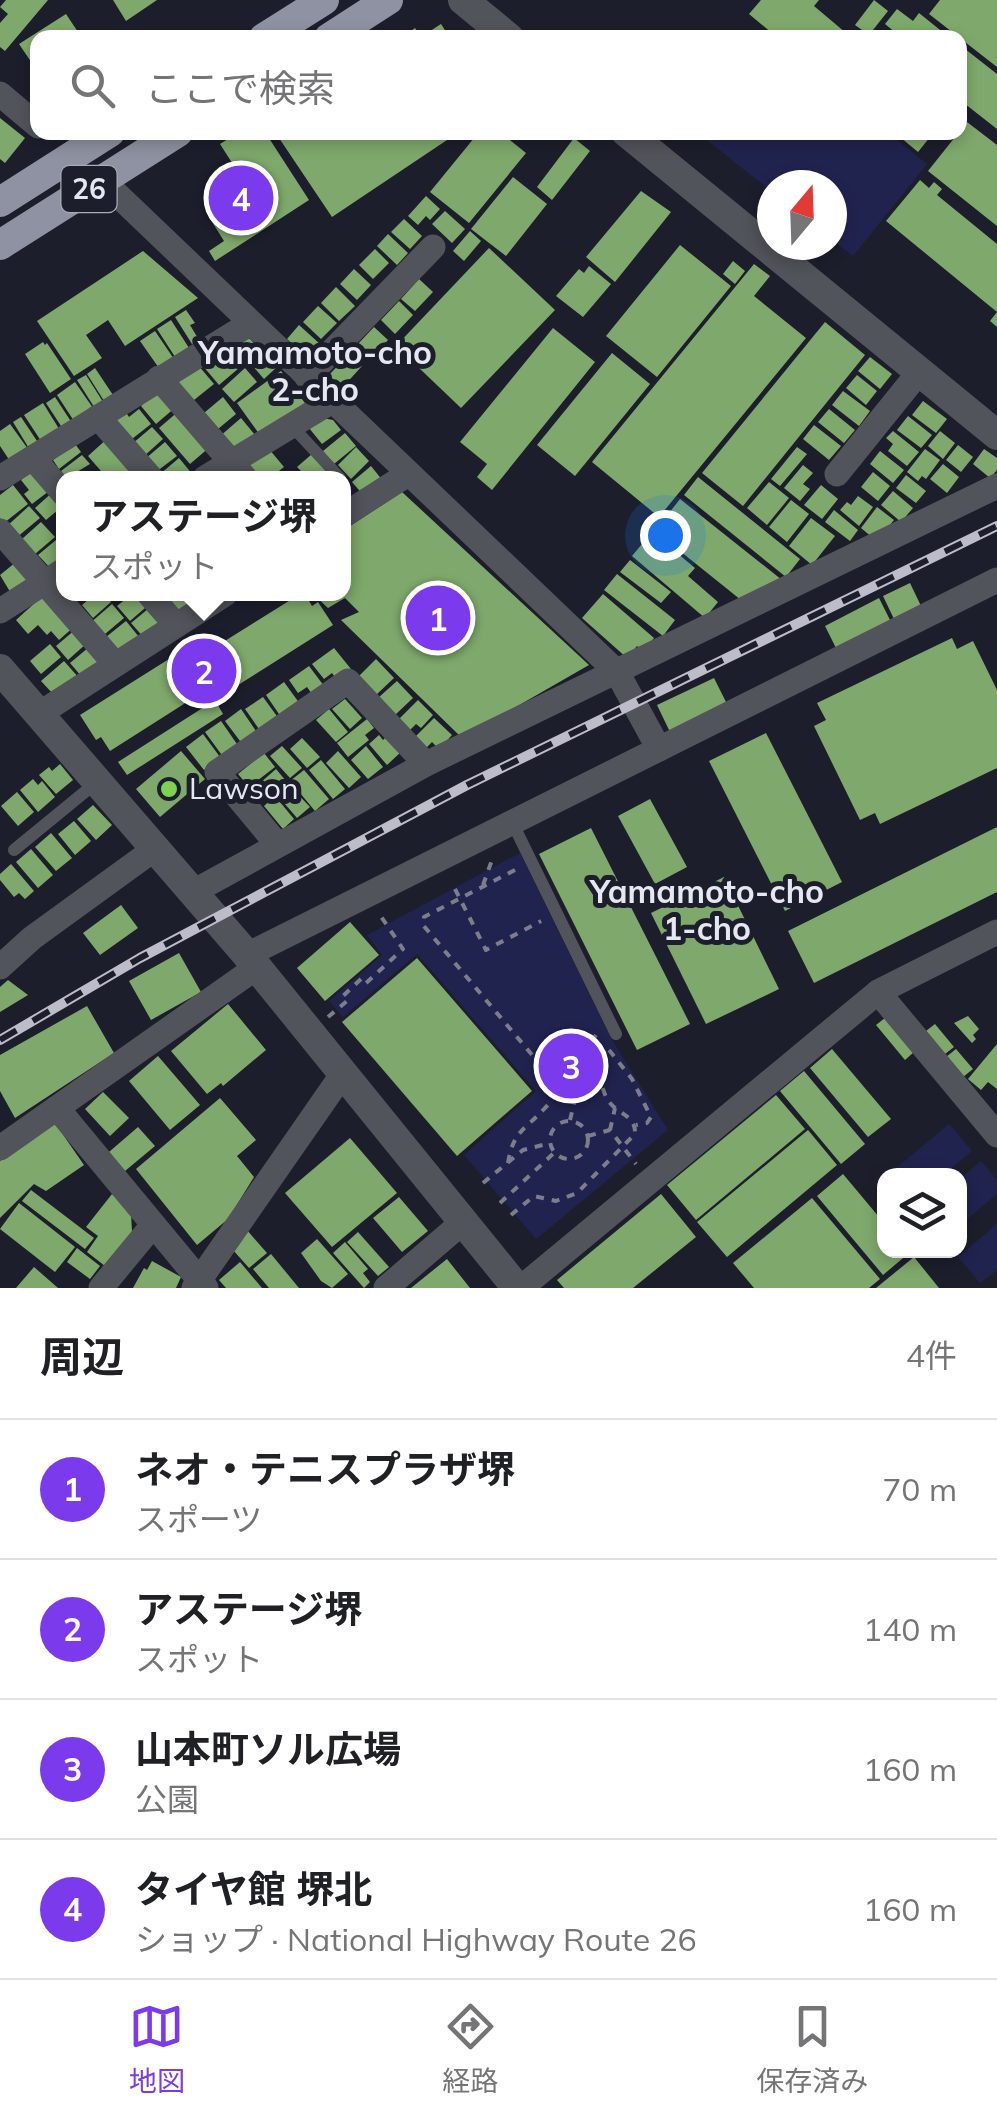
<!DOCTYPE html>
<html lang="ja">
<head>
<meta charset="utf-8">
<style>
	:root { --surface:#fff; --page:#f2f2f2; --text:#202124; --muted:#757577; --line:#e0e0e0; --accent:#7c3aed }
	body { margin:0; font-family:Mulish,"Noto Sans JP",sans-serif; background:var(--page); color:var(--text) }
	.controls { position:absolute; right:30px; bottom:30px; display:grid; overflow:hidden; border-radius:20px; box-shadow:0 5px 15px #0003 }
	.controls button { width:90px; height:90px; display:grid; place-items:center; padding:0; border:0; border-bottom:2px solid var(--line); background:var(--surface); color:var(--text); font:50px sans-serif }
	.compass { position:absolute; left:757px; top:170px; width:90px; height:90px; border-radius:50%; background:var(--surface); box-shadow:0 5px 15px #0003; rotate:19deg }
	.you { position:absolute; left:665px; top:535px; width:35px; height:35px; margin:-25px; border:8px solid #fff; border-radius:50%; background:#1a73e8; box-shadow:0 0 0 15px #1a73e833 }
	.badge { display:grid; place-items:center; width:65px; height:65px; border-radius:50%; background:var(--accent); color:#fff; font-size:32px; font-weight:700 }
	.pin { position:absolute; translate:-50% -50%; border:5px solid #fff; box-shadow:0 2px 10px #0006 }
	.popup { position:absolute; left:56px; top:471px; width:295px; height:130px; box-sizing:border-box; display:grid; place-content:center; border-radius:20px; background:var(--surface); filter:drop-shadow(0 2px 8px #0005); font-size:32px; white-space:nowrap; color:var(--muted) }
	.popup b { font-size:38px; color:var(--text) }
	.popup::after { content:''; position:absolute; left:50%; top:100%; margin-left:-20px; border:20px solid transparent; border-top-color:var(--surface) }
	.list { margin:0; padding:0; list-style:none }
	h2 { display:flex; justify-content:space-between; align-items:center; height:130px; margin:0; padding:0 40px; font-size:42px }
	h2 small { font-size:32px; font-weight:400; color:var(--muted) }
	.list li { display:grid; grid-template-columns:65px 1fr auto; gap:30px; align-items:center; box-sizing:border-box; height:140px; padding:0 40px; border-top:2px solid var(--line) }
	.list b { display:block; font-size:38px; white-space:nowrap }
	.list p { margin:0; font-size:32px; white-space:nowrap; color:var(--muted) }
	.list em { font-size:32px; font-style:normal; color:var(--muted) }
	.icon { flex:none; width:55px; height:55px; fill:none; stroke:currentColor; stroke-width:2; stroke-linecap:round; stroke-linejoin:round }
	.map { position:relative; flex:none; width:997px; height:1288px; overflow:hidden }
	.search { position:absolute; background:var(--surface); box-shadow:0 5px 15px #0003; left:30px; right:30px; top:30px; height:110px; display:flex; align-items:center; gap:25px; box-sizing:border-box; padding:0 35px; border-radius:20px; color:var(--muted); font-size:38px }
	.sheet { height:690px; background:var(--surface) }
	nav { display:flex; justify-content:space-around; align-items:center; box-sizing:border-box; height:140px; border-top:2px solid var(--line); background:var(--surface); font-size:28px; color:var(--muted) }
	nav a { display:grid; justify-items:center; gap:5px }
	nav .on { color:var(--accent) }
	.map>svg:first-child { display:block }
</style>
</head>
<body>
<div class="map">
<svg width="997" height="1288" viewBox="0 0 997 1288">
	<rect width="100%" height="100%" fill="#1d1e2c"/>
	<g fill="#21234f">
		<polygon points="698,133 888,133 927,164 853,256 832,240 832,185 772,185 772,192"/>
		<polygon points="520,853 612,1040 668,1130 536,1239 464,1155 536,1091 417,954 343,1017 329,1001 382,955 367,935"/>
		<polygon points="949,1124 972,1151 943,1175 889,1174"/>
		<polygon points="981,1161 997,1180 997,1194 960,1225 960,1179"/>
		<polygon points="997,1224 997,1270 980,1283 958,1257"/>
	</g>
	<g fill="#7fa96c">
		<polygon points="6,0 48,0 5,51 0,47 0,23 8,14 0,7"/>
		<polygon points="113,0 157,0 126,21"/>
		<polygon points="761,0 819,0 814,6 852,38 778,38 749,14"/>
		<polygon points="874,0 888,11 869,35 855,25"/>
		<polygon points="940,0 997,0 997,67 929,14"/>
		<polygon points="897,9 913,21 919,13 950,38 902,38 885,24"/>
		<polygon points="66,14 82,38 38,38 38,72 19,44"/>
		<polygon points="441,24 450,38 401,38 415,28 421,37"/>
		<polygon points="960,45 997,74 997,129 960,100"/>
		<polygon points="0,118 25,138 5,163 0,159"/>
		<polygon points="967,122 997,145 997,226 928,171"/>
		<polygon points="239,132 265,132 309,200 215,261 209,251 224,241 209,217 250,191 220,144"/>
		<polygon points="275,132 459,132 332,217"/>
		<polygon points="479,132 500,132 526,153 469,223 430,192"/>
		<polygon points="894,132 934,132 918,152"/>
		<polygon points="574,138 590,151 552,200 537,187"/>
		<polygon points="513,177 547,204 506,256 471,229"/>
		<polygon points="920,180 929,188 934,182 942,189 937,195 997,244 997,327 990,321 997,312 886,221"/>
		<polygon points="641,191 671,212 615,282 586,257"/>
		<polygon points="426,196 440,209 430,220 426,216 418,225 408,216"/>
		<polygon points="445,211 465,229 452,243 432,224"/>
		<polygon points="404,219 422,236 410,249 391,232"/>
		<polygon points="470,231 481,241 464,261 453,251"/>
		<polygon points="388,234 408,253 397,265 377,246"/>
		<polygon points="680,245 731,286 657,377 606,336"/>
		<polygon points="489,248 555,310 461,408 396,346"/>
		<polygon points="375,249 389,263 373,279 359,265"/>
		<polygon points="143,251 198,298 125,346 108,320 86,335 102,358 74,376 37,321"/>
		<polygon points="733,261 745,271 735,284 723,274"/>
		<polygon points="754,264 770,276 754,296 806,338 659,517 592,462"/>
		<polygon points="589,266 611,284 583,317 556,296 579,269 584,273"/>
		<polygon points="354,269 371,285 357,300 340,284"/>
		<polygon points="419,279 433,292 415,311 401,299"/>
		<polygon points="336,287 355,306 339,321 321,303"/>
		<polygon points="399,301 413,315 395,334 381,320"/>
		<polygon points="318,306 337,323 321,339 303,322"/>
		<polygon points="186,310 195,323 190,325 199,340 192,344 175,317"/>
		<polygon points="171,320 191,351 177,360 157,329"/>
		<polygon points="825,322 865,355 743,506 702,473"/>
		<polygon points="299,325 320,344 307,357 287,339"/>
		<polygon points="374,327 388,340 371,359 357,345"/>
		<polygon points="553,328 595,362 492,490 477,477 487,464 460,442"/>
		<polygon points="155,331 176,362 161,371 140,341"/>
		<polygon points="239,339 250,339 260,350 248,362 232,345"/>
		<polygon points="43,342 45,345 47,343 71,379 50,393 25,354"/>
		<polygon points="224,349 239,368 219,385 203,366"/>
		<polygon points="263,352 277,367 264,379 251,364"/>
		<polygon points="612,353 650,384 575,476 537,445"/>
		<polygon points="349,354 362,366 342,388 329,375"/>
		<polygon points="870,357 892,374 880,389 858,371"/>
		<polygon points="198,365 214,384 194,400 178,382"/>
		<polygon points="95,368 115,398 106,404 87,374"/>
		<polygon points="245,368 257,382 234,402 222,389"/>
		<polygon points="281,371 305,403 260,435 237,403"/>
		<polygon points="86,375 105,405 96,410 77,380"/>
		<polygon points="857,375 877,391 866,405 846,388"/>
		<polygon points="75,382 93,408 74,421 57,395"/>
		<polygon points="161,388 177,406 156,424 141,406"/>
		<polygon points="843,391 870,411 859,426 832,405"/>
		<polygon points="55,397 72,423 63,429 46,403"/>
		<polygon points="223,397 236,414 218,429 204,413"/>
		<polygon points="923,401 947,419 936,433 912,415"/>
		<polygon points="43,403 61,432 43,444 24,415"/>
		<polygon points="139,409 151,424 132,439 115,419 125,411 129,417"/>
		<polygon points="829,409 855,430 844,443 818,422"/>
		<polygon points="180,410 211,446 190,464 159,428"/>
		<polygon points="908,416 932,435 921,448 897,430"/>
		<polygon points="21,417 39,444 30,450 13,422"/>
		<polygon points="241,418 255,435 232,453 219,437"/>
		<polygon points="322,418 333,420 341,430 322,444 309,428"/>
		<polygon points="10,424 28,449 10,461 0,446 0,431"/>
		<polygon points="814,425 841,446 829,460 803,439"/>
		<polygon points="152,427 163,439 143,457 132,444"/>
		<polygon points="893,431 919,452 907,466 888,451 893,444 886,438"/>
		<polygon points="940,431 955,443 943,459 928,446"/>
		<polygon points="345,433 356,446 334,464 323,451"/>
		<polygon points="108,438 144,478 107,478 88,456"/>
		<polygon points="165,442 177,456 156,472 145,459"/>
		<polygon points="75,444 81,452 59,469 53,460"/>
		<polygon points="958,445 973,457 961,472 946,460"/>
		<polygon points="356,447 369,461 351,479 338,465"/>
		<polygon points="797,447 807,454 780,486 771,479"/>
		<polygon points="269,449 284,467 270,478 258,478 248,466"/>
		<polygon points="925,449 940,460 926,479 922,476 918,481 907,472"/>
		<polygon points="984,449 997,458 997,470 990,478 973,464"/>
		<polygon points="880,451 904,470 893,483 870,464"/>
		<polygon points="312,454 329,475 325,478 301,478 305,475 297,467"/>
		<polygon points="82,455 90,464 67,478 61,471"/>
		<polygon points="179,458 193,475 189,478 162,478 159,475"/>
		<polygon points="943,464 959,477 947,493 930,479"/>
		<polygon points="803,465 813,473 803,484 810,489 800,501 784,488"/>
		<polygon points="371,466 383,481 364,496 352,482"/>
		<polygon points="37,467 53,488 32,504 24,494 29,490 21,480"/>
		<polygon points="873,472 890,486 878,501 861,487"/>
		<polygon points="906,475 926,491 916,503 896,488"/>
		<polygon points="698,477 800,559 786,577 684,495"/>
		<polygon points="769,482 789,498 767,525 747,508"/>
		<polygon points="13,485 28,504 4,523 0,518 0,495"/>
		<polygon points="821,485 838,499 822,519 804,505"/>
		<polygon points="55,490 64,505 46,520 35,508"/>
		<polygon points="893,491 913,508 901,522 881,505"/>
		<polygon points="402,492 589,665 462,738 341,620 359,612 345,598 328,608 313,594 344,594 344,530"/>
		<polygon points="858,496 873,507 859,526 840,510 847,502 851,505"/>
		<polygon points="680,499 782,580 741,600 655,531"/>
		<polygon points="791,500 809,514 787,542 769,527"/>
		<polygon points="29,506 40,518 16,538 6,527"/>
		<polygon points="877,507 894,520 884,532 873,538 861,528"/>
		<polygon points="834,510 858,530 850,541 825,522"/>
		<polygon points="811,518 835,536 812,565 789,546"/>
		<polygon points="41,522 55,537 35,554 22,539"/>
		<polygon points="652,532 695,568 688,576 718,602 705,618 632,556"/>
		<polygon points="56,540 64,549 64,560 52,570 38,555"/>
		<polygon points="21,558 35,576 12,595 0,575"/>
		<polygon points="630,560 671,592 661,603 620,572"/>
		<polygon points="617,574 675,620 663,636 604,590"/>
		<polygon points="910,583 921,606 894,619 883,596"/>
		<polygon points="47,592 76,625 59,640 51,631 47,635 38,625 28,634 16,620"/>
		<polygon points="95,594 103,594 111,602 93,618 82,605"/>
		<polygon points="132,594 144,594 152,602 130,621 117,606"/>
		<polygon points="174,594 197,594 201,598 181,614 168,598"/>
		<polygon points="288,594 305,594 312,606 318,602 333,625 216,699 209,688 110,751 101,737 96,740 80,715 196,642 204,654 292,599"/>
		<polygon points="603,594 654,638 643,651 637,646 627,658 582,618"/>
		<polygon points="879,598 891,622 837,650 825,626"/>
		<polygon points="112,604 124,618 105,634 89,624"/>
		<polygon points="154,604 168,620 145,639 131,623"/>
		<polygon points="126,621 139,637 119,653 106,637"/>
		<polygon points="76,629 87,643 68,660 56,646"/>
		<polygon points="952,638 957,649 973,641 997,690 997,768 880,824 875,813 860,820 814,726 826,720 817,703"/>
		<polygon points="94,643 109,661 82,677 70,663"/>
		<polygon points="50,644 61,657 41,674 30,661"/>
		<polygon points="334,648 351,669 337,680 332,673 324,679 312,664"/>
		<polygon points="376,659 394,678 376,695 359,676"/>
		<polygon points="64,661 79,678 54,695 41,681"/>
		<polygon points="309,666 324,686 312,694 307,687 298,693 289,680"/>
		<polygon points="714,678 727,704 670,732 657,705"/>
		<polygon points="397,681 413,698 395,715 378,698"/>
		<polygon points="284,682 300,704 281,717 266,695"/>
		<polygon points="263,697 279,719 261,732 245,709"/>
		<polygon points="345,699 362,718 350,729 332,709"/>
		<polygon points="215,700 223,714 127,775 118,762"/>
		<polygon points="418,700 433,715 421,728 416,724 409,731 399,719"/>
		<polygon points="241,709 258,734 243,745 225,721"/>
		<polygon points="329,709 348,732 336,742 316,720"/>
		<polygon points="434,718 452,735 439,749 432,742 426,748 415,737"/>
		<polygon points="367,719 374,728 365,735 369,740 348,757 337,743"/>
		<polygon points="221,721 239,747 224,758 205,732"/>
		<polygon points="766,733 842,882 785,911 709,761"/>
		<polygon points="203,734 220,757 204,770 186,747"/>
		<polygon points="379,735 383,740 388,735 402,751 387,765 369,744"/>
		<polygon points="302,738 320,757 307,768 290,749"/>
		<polygon points="282,746 302,768 290,778 270,756"/>
		<polygon points="366,746 383,767 368,779 351,760"/>
		<polygon points="181,751 205,779 160,817 136,789"/>
		<polygon points="338,751 361,777 349,788 326,763"/>
		<polygon points="264,753 275,767 249,787 238,774"/>
		<polygon points="321,760 345,789 333,799 309,770"/>
		<polygon points="60,764 73,780 56,794 39,775 49,767 52,771"/>
		<polygon points="276,769 286,781 261,802 251,791"/>
		<polygon points="304,770 329,799 315,811 290,781"/>
		<polygon points="33,779 38,785 42,781 55,797 38,812 20,790"/>
		<polygon points="290,786 310,807 297,818 278,796"/>
		<polygon points="17,792 34,812 18,826 1,806"/>
		<polygon points="275,796 294,819 283,829 264,806"/>
		<polygon points="650,799 687,867 655,884 618,816"/>
		<polygon points="93,805 112,825 96,840 77,819"/>
		<polygon points="74,821 91,841 75,855 58,834"/>
		<polygon points="997,827 997,892 814,983 788,931"/>
		<polygon points="591,828 690,1024 637,1050 539,854"/>
		<polygon points="51,833 72,858 56,871 35,847"/>
		<polygon points="31,849 53,875 38,888 16,862"/>
		<polygon points="11,864 34,891 25,899 19,893 14,897 0,880 0,874"/>
		<polygon points="724,877 779,989 706,1024 651,913"/>
		<polygon points="121,905 138,928 100,955 83,933"/>
		<polygon points="350,922 379,955 325,1001 297,968"/>
		<polygon points="179,953 201,992 151,1020 129,981"/>
		<polygon points="417,958 532,1091 457,1156 342,1022"/>
		<polygon points="8,980 28,995 0,1012 0,987"/>
		<polygon points="228,1004 266,1050 223,1086 221,1083 207,1094 171,1051"/>
		<polygon points="87,1006 114,1053 15,1118 0,1091 0,1055"/>
		<polygon points="968,1016 979,1029 973,1035 976,1039 972,1043 954,1023"/>
		<polygon points="885,1018 914,1052 905,1060 876,1025"/>
		<polygon points="935,1024 954,1047 945,1054 926,1031"/>
		<polygon points="997,1044 997,1089 988,1082 981,1090 968,1079"/>
		<polygon points="832,1049 891,1119 868,1137 810,1068"/>
		<polygon points="956,1049 973,1069 963,1077 946,1057"/>
		<polygon points="158,1056 200,1105 170,1130 129,1081"/>
		<polygon points="804,1071 865,1144 841,1164 780,1091"/>
		<polygon points="103,1092 129,1118 110,1136 85,1109"/>
		<polygon points="776,1095 805,1129 696,1220 667,1185"/>
		<polygon points="220,1098 256,1140 237,1156 254,1177 228,1219 197,1245 136,1169"/>
		<polygon points="55,1123 84,1165 46,1191 34,1184 0,1218 0,1161"/>
		<polygon points="138,1127 155,1146 125,1171 109,1152"/>
		<polygon points="808,1130 837,1165 727,1257 697,1222"/>
		<polygon points="350,1138 397,1193 332,1247 285,1193"/>
		<polygon points="843,1174 884,1223 884,1250 909,1253 883,1275 817,1196"/>
		<polygon points="31,1190 94,1238 85,1249 22,1201"/>
		<polygon points="112,1194 131,1213 132,1232 105,1266 87,1252 98,1236 86,1227"/>
		<polygon points="661,1194 696,1237 633,1288 564,1288 557,1280"/>
		<polygon points="399,1197 428,1231 402,1252 373,1218"/>
		<polygon points="812,1198 880,1279 869,1288 754,1288 733,1263"/>
		<polygon points="19,1203 75,1247 55,1272 0,1229"/>
		<polygon points="246,1229 267,1253 249,1268 233,1250"/>
		<polygon points="358,1232 389,1267 378,1276 347,1242"/>
		<polygon points="317,1239 348,1274 332,1288 321,1281 301,1253"/>
		<polygon points="345,1242 368,1269 363,1273 370,1282 364,1288 333,1253"/>
		<polygon points="77,1248 100,1266 90,1279 67,1262"/>
		<polygon points="271,1254 299,1288 269,1288 253,1269"/>
		<polygon points="914,1257 939,1288 876,1288"/>
		<polygon points="447,1259 470,1288 411,1288"/>
		<polygon points="152,1261 181,1277 176,1288 133,1288 144,1268 147,1270"/>
		<polygon points="240,1262 262,1288 226,1288 219,1280"/>
		<polygon points="34,1267 58,1288 16,1288"/>
	</g>
	<g fill="none" stroke-linecap="round" stroke-linejoin="round">
		<g stroke="#7c7e8a" stroke-width="4" stroke-dasharray="8 8" stroke-linecap="butt">
			<polyline points="515,870 424,917 423,925 538,1062 559,1063 586,1048"/>
			<polyline points="483,885 492,860"/>
			<polyline points="455,889 486,950 541,921"/>
			<polyline points="328,1017 347,1001 343,996 361,979 365,984 403,949 380,915"/>
			<polyline points="609,1050 632,1079 651,1117 647,1123 636,1125"/>
			<polyline points="582,1066 586,1048 596,1035"/>
			<polyline points="554,1095 573,1100"/>
			<polyline points="570,1120 581,1075"/>
			<circle cx="569" cy="1140" r="19"/>
			<polyline points="610,1130 615,1108"/>
			<polyline points="588,1136 610,1130 636,1164"/>
			<path d="M508,1163C513,1131 525,1130 545,1108C555,1098 561,1085 572,1075L581,1073"/>
			<polyline points="483,1183 523,1150 550,1143"/>
			<polyline points="500,1203 554,1153"/>
			<path d="M511,1215L534,1196L556,1201L577,1193L635,1134C636,1116 620,1115 610,1103C603,1095 602,1082 597,1072L582,1067"/>
		</g>
		<g stroke="#52545b" stroke-width="12">
			<polyline points="290,424 340,478"/>
			<polyline points="512,822 616,1034"/>
			<polyline points="14,850 97,782"/>
		</g>
		<g stroke="#52545b" stroke-width="25">
			<polyline points="0,94 38,126"/>
			<polyline points="102,180 617,672 659,749"/>
			<polyline points="307,377 433,247"/>
			<polyline points="159,378 245,478"/>
			<polyline points="98,417 151,478"/>
			<polyline points="33,458 64,494"/>
			<polyline points="837,474 920,371"/>
			<polyline points="0,478 251,323"/>
			<polyline points="205,478 332,401"/>
			<polyline points="344,515 408,474"/>
			<polyline points="0,531 115,664"/>
			<polyline points="149,594 176,625"/>
			<polyline points="0,611 64,570"/>
			<polyline points="39,714 225,594"/>
			<polyline points="277,844 217,772 348,681 426,764"/>
			<polyline points="193,892 426,764 997,486"/>
			<polyline points="247,955 997,580"/>
			<polyline points="0,967 32,938 156,848"/>
			<polyline points="878,992 997,1135"/>
			<polyline points="57,1108 206,1288"/>
			<polyline points="0,1148 257,967"/>
			<polyline points="101,1288 153,1225"/>
			<polyline points="194,1288 342,1075"/>
			<polyline points="386,1288 463,1222"/>
			<polyline points="521,1288 878,992 997,932"/>
		</g>
		<g stroke="#52545b" stroke-width="30">
			<polyline points="463,0 509,38"/>
			<polyline points="626,132 997,435"/>
			<polyline points="0,669 247,955 517,1288"/>
		</g>
		<g stroke="#8f92a2" stroke-width="30">
			<polyline points="264,38 324,0"/>
			<polyline points="329,38 388,0"/>
			<polyline points="0,202 110,132"/>
			<polyline points="0,245 178,132"/>
		</g>
		<defs>
			<polyline id="rail" points="0,1040 140,958 467,785 997,526"/>
		</defs>
		<use href="#rail" stroke="#bcbdc8" stroke-width="10"/>
		<use href="#rail" stroke="#1d1e2c" stroke-width="6" stroke-dasharray="19" stroke-linecap="butt"/>
	</g>
	<circle fill="#7ed153" stroke="#1d1e2c" stroke-width="4" cx="169" cy="789" r="10"/>
	<g text-anchor="middle" stroke-width="10" stroke-linejoin="round" paint-order="stroke">
		<rect fill="#1d1e2c" stroke="#a9abb6" stroke-width="2.5" x="61.5" y="166" width="55" height="46" rx="8"/>
		<g font-size="28" font-weight="bold" fill="#e5e7f1">
			<text x="89" y="199">26</text>
		</g>
		<g font-size="30" fill="#e5e7f1" stroke="#1d1e2c" text-anchor="start">
			<text x="189" y="799">Lawson</text>
		</g>
		<g font-size="32" font-weight="bold" fill="#e5e7f1" stroke="#1d1e2c">
			<text x="315" y="364">Yamamoto-cho<tspan x="315" dy="37">2-cho</tspan></text>
			<text x="707" y="903">Yamamoto-cho<tspan x="707" dy="37">1-cho</tspan></text>
		</g>
	</g>
</svg>
<div class="controls">
<button><svg class="icon" aria-label="layers" viewBox="0 0 24 24"><path d="M12 4l9 5-9 5-9-5zM3 14l9 5 9-5"/></svg></button>
</div>
<svg class="compass" viewBox="-18 -18 36 36"><path d="M0-13l5 13h-10z" fill="#e53935"/><path d="M0 13l5-13h-10z" fill="#757577"/></svg>
<div class="you"></div>
<div class="pin badge" style="left:438px;top:618px">1</div>
<div class="pin badge" style="left:204px;top:671px">2</div>
<div class="popup"><b>アステージ堺</b>スポット</div>
<div class="pin badge" style="left:571px;top:1066px">3</div>
<div class="pin badge" style="left:241px;top:198px">4</div>
<div class="search"><svg class="icon" aria-label="search" viewBox="0 0 24 24"><circle cx="10" cy="10" r="6"/><path d="M15 15l6 6"/></svg>ここで検索</div>
</div>
<section class="sheet">
<h2>周辺<small>4件</small></h2>
<ul class="list">
<li><span class="badge">1</span><div><b>ネオ・テニスプラザ堺</b><p>スポーツ</p></div><em>70 m</em></li>
<li><span class="badge">2</span><div><b>アステージ堺</b><p>スポット</p></div><em>140 m</em></li>
<li><span class="badge">3</span><div><b>山本町ソル広場</b><p>公園</p></div><em>160 m</em></li>
<li><span class="badge">4</span><div><b>タイヤ館 堺北</b><p>ショップ · National Highway Route 26</p></div><em>160 m</em></li>
</ul>
</section>
<nav>
<a class="on"><svg class="icon" aria-label="map" viewBox="0 0 24 24"><path d="M3 6l6-2 6 2 6-2v14l-6 2-6-2-6 2zM9 4v14M15 6v14"/></svg>地図</a>
<a><svg class="icon" aria-label="directions" viewBox="0 0 24 24"><path d="M12 3l9 9-9 9-9-9zM9 14v-3h6M13 9l2 2-2 2"/></svg>経路</a>
<a><svg class="icon" aria-label="saved" viewBox="0 0 24 24"><path d="M7 4h10v16l-5-4-5 4z"/></svg>保存済み</a>
</nav>
</body>
</html>
